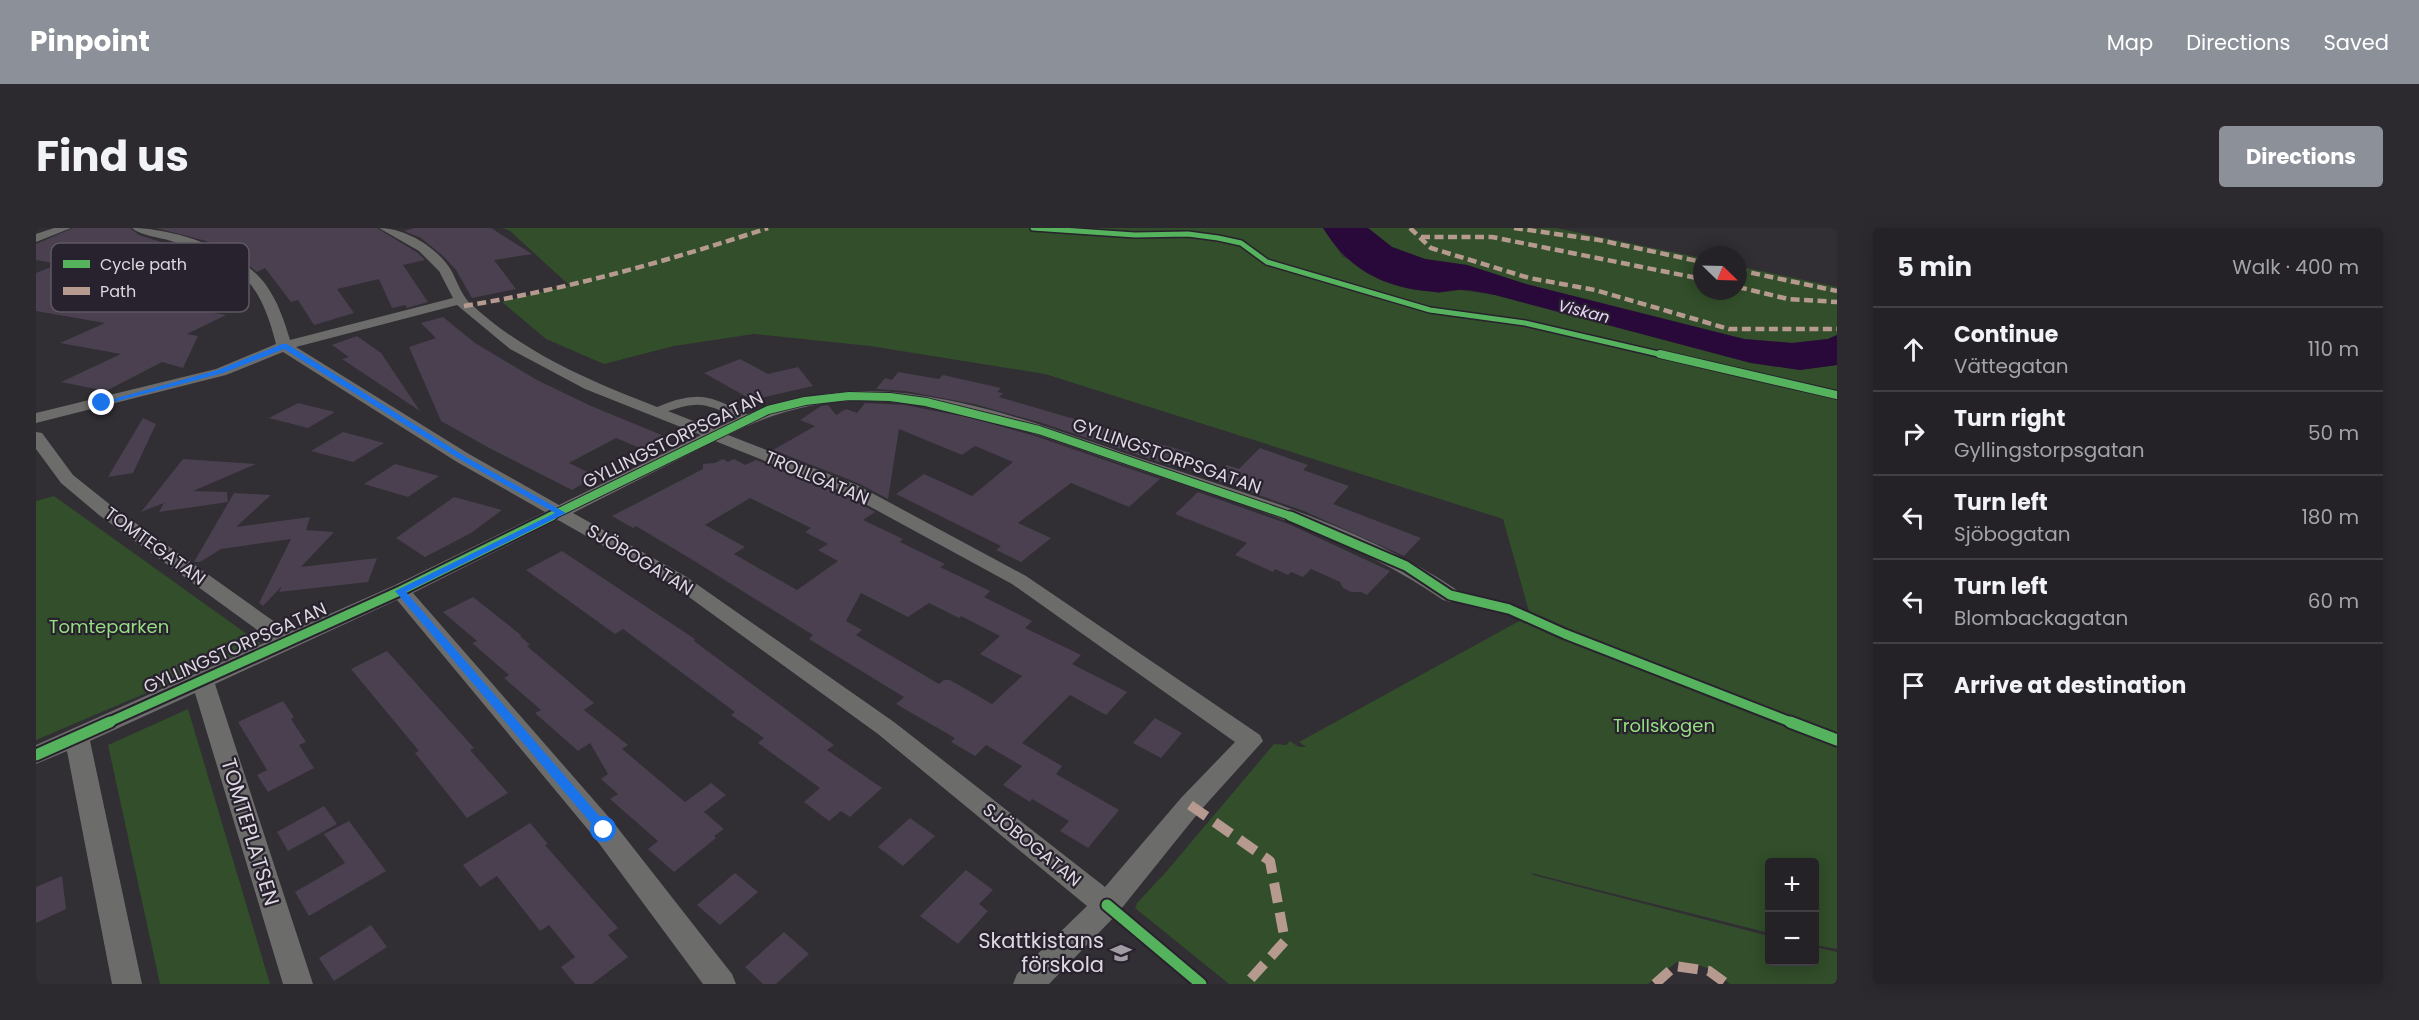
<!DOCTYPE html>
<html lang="en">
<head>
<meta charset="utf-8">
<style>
	:root { --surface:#252227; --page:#2d2a2f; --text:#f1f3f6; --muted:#a3a4a7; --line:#423f44; --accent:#8c9099 }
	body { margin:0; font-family:Poppins,sans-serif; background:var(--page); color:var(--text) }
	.controls { position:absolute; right:18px; bottom:18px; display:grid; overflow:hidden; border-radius:6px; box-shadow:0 3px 15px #0003 }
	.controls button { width:54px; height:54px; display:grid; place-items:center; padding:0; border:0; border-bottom:2px solid var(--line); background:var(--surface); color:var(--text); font:30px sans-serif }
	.compass { position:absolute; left:1657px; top:18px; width:54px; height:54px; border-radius:50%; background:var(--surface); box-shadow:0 3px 15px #0003; rotate:113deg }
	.stop { position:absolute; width:18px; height:18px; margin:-14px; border:4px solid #1a73e8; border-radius:50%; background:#fff }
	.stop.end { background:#1a73e8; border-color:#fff; box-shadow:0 2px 6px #0008 }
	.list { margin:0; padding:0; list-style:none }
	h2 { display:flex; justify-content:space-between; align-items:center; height:78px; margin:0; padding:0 24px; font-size:26px }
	h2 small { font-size:20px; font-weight:400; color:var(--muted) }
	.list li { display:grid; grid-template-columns:39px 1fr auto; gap:18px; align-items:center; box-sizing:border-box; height:84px; padding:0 24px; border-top:2px solid var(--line) }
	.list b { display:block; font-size:22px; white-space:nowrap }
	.list p { margin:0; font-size:20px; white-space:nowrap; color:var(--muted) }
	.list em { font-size:20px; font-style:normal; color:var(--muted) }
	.icon { flex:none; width:33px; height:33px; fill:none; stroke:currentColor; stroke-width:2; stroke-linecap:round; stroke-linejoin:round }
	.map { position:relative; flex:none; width:1801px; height:756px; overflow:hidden; border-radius:6px }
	header { display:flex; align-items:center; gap:36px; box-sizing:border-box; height:84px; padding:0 30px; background:var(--accent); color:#fff }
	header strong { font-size:28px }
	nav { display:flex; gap:33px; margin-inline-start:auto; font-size:21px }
	.intro { display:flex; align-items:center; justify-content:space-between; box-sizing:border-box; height:144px; padding:0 36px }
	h1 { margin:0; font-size:42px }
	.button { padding:15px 27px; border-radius:6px; background:var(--accent); color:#fff; font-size:21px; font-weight:700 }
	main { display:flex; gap:36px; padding:0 36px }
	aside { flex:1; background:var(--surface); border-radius:6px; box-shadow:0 3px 15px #0003 }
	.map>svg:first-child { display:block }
</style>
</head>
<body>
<header>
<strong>Pinpoint</strong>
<nav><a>Map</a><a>Directions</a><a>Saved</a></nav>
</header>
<div class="intro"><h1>Find us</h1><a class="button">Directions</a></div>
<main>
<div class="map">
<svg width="1801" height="756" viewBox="0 0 1801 756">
	<rect width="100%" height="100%" fill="#312e34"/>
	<g fill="#324e2a">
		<path d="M467,0H1287L1307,29L1402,65L1424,62L1459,67L1715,135L1764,142L1801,137V721L1779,717L1778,634H1734L1733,705L1495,645L1497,647L1733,708L1734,734H1778L1779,719L1801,724V756H1694C1676,740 1666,736 1641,734L1612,756H1193L1099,680L1101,677L1100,676L1130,644L1238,516L1250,517L1254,513L1263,519H1270L1263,514L1494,387L1467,291L1009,146L834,118L718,106L638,118L568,136L510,111L466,74L533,57L474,3Z"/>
		<polygon points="1332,0 1520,0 1666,30 1666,63 1702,63 1702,38 1801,59 1801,107 1792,111 1756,115 1708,111 1489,56 1431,37 1389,31 1356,19"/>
		<polygon points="18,268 225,416 0,512 0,273"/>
		<polygon points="152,481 234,756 124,756 72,517"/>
	</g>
	<path fill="#290939" d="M1287,0H1332L1356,19L1389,31L1431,37L1490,56L1708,111L1756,115L1792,111L1801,107V137L1764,142L1715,135L1459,67C1448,65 1434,61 1422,62C1414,62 1407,65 1399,64C1348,60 1314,43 1287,0Z"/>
	<g fill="#4a4050" fill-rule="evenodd">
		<polygon points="37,0 94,0 103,7 176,30 206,51 144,79 190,87 151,106 162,108 147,140 126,134 70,163 25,154 85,126 24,115 69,95 0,83 0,45 23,36 0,32 0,16"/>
		<polygon points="120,0 341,0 382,25 389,32 367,37 392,74 371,80 369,77 356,80 343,51 301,61 318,85 278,97 262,72 255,74 229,40 221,44 205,31 170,13"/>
		<polygon points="378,0 455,0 496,26 458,32 480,61 436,70 420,42 407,28 385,10 368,3"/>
		<polygon points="407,89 439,115 501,152 555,178 633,210 611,223 580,210 533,235 560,248 536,262 455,221 405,193 373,119 400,110 385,95"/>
		<polygon points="321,108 345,125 384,183 306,131 313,129 296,117"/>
		<polygon points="704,131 732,146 762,139 777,158 716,172 668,145"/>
		<polygon points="862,144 903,151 907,147 965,160 961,164 967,165 963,169 1155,225 1138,239 1006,195 938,176 869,163 840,161 849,150 856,152"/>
		<polygon points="262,175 299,184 272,200 233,190"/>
		<polygon points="829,175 869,177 935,190 999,208 1124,251 1093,279 1035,255 982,295 1015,310 985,334 960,322 965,318 860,266 888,246 936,268 977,234 939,218 926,227 863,201 852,271 822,255 737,222 779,198 764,192 785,178 792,177 800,187 810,181 821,185"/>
		<polygon points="107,190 120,196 97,245 72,249"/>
		<polygon points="307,204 348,215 317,234 275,223"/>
		<polygon points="1224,220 1272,237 1267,242 1313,258 1297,276 1385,310 1368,328 1268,283 1176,251 1191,237 1203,241"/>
		<polygon points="147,231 220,236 157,263 191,264 192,274 123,284 128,275 105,284"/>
		<path d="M687,231L692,234L698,231L709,237L720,232L808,267L839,284L827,292L867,311L864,314L909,336L904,339L954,363L948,369L996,393L989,400L1045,427L1036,436L1091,464L1070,487L1034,467L986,515L1026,538L1020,546L1083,582L1052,620L1024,603L1033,593L996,571L994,574L967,557L986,538L950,517L939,528L915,514L919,510L860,476L868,469L773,411L777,407L655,331L600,298L597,300L576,288L667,241V236L679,235ZM714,270L775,300L769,304L792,316L782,322L802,333L761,362L698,326L709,319L669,297ZM825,365L872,389L893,375L923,390L925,388L964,408L944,426L986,448L956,476L914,452H908L903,456L820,407L826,402L810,393Z"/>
		<polygon points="359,236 403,248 372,269 328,256"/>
		<polygon points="1162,264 1255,297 1354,343 1331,367 1325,364 1315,364 1307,360 1304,354 1275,341 1267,349 1255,344 1252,347 1239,341 1237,344 1199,327 1211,315 1139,286"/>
		<polygon points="198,265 235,267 200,299 274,289 270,302 298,304 265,339 341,330 332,354 243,364 246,358 227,378 223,375 255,311 185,321 164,334 158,334"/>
		<polygon points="418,269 466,282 435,305 389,329 360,310"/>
		<polygon points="526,323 659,411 658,413 798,517 791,522 846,560 814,589 805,583 793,593 768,574 784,560 722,515 728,510 695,487 699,484 587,401 579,406 490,342"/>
		<polygon points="437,369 485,407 484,408 494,417 491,418 558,475 548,482 592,517 586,521 649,574 675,555 690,567 668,584 688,601 678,608 680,610 638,644 612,621 622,613 574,571 582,566 565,551 572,546 554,515 542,523 499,485 505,482 468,450 473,447 436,415 441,413 407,384"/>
		<polygon points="351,423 438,520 434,522 472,565 431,590 379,525 383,523 315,441"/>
		<polygon points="247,473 258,489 255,491 270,514 263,517 278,540 232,564 221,547 231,542 202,494"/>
		<polygon points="1119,490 1146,505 1125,530 1097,515"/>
		<polygon points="288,578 301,596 252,623 241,604"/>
		<polygon points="874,590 899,608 867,638 842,619"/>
		<polygon points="313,593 350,643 273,688 259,664 309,635 288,606"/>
		<polygon points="494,595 512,616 509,617 582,700 572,707 592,729 556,756 539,756 525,739 539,729 513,697 504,703 461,648 444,659 427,637"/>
		<polygon points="930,642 957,662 943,676 952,683 922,716 884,688"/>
		<polygon points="699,645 722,664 684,697 661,677"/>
		<polygon points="26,648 30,681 0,695 0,659"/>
		<polygon points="335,697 351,719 298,753 283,730"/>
		<polygon points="748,704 773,726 740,756 727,756 709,739"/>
	</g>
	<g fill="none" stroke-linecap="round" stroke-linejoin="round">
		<path stroke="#6c6d6b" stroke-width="8" d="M620,184C662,165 673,172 712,191"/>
		<g fill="#6c6d6b" fill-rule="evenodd">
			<polygon points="18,0 35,0 0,14 0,6"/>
			<path d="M96,0C137,0 205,22 230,57C242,74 248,92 254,112L417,70L403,43L383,23L343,0C369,0 401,19 415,42C421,53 426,69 436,77C503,139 594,168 678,201C727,177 780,162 835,163C925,165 1019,202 1103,230C1212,266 1326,298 1421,362L1424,367L1421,372L1414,374L1407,372C1313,307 1201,275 1095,239C1012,211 925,175 836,173C785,171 738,184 692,207L821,257L990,348L1224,507L1227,513L1163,584L1081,686L1013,756H977L981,746L1051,678L842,506L635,356L522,292L377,365L577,594L696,746L700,756H667L559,610L361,372L179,456L277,756H247L159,465L54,513L106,756H76L31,523L0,536V517L235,412L63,287L25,255L0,221V204L6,205L37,247L77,279L253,404L357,358L509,284L421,234L247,124L190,147L0,195V185L180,141L240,116C223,49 201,33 135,13C123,9 105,8 96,0ZM421,77L474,121L549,161L665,207L523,277L433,226L260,119ZM679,213L809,265L976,356L1199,514L1145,570L1069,659L858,494L649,348L537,285Z"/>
		</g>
		<g stroke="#b69a8f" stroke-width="4.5" stroke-dasharray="9 4.5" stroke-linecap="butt">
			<polyline points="1374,0 1395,20 1493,50 1559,62 1693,101 1801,101"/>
			<polyline points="1478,0 1563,12 1666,34"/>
			<polyline points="1385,9 1456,9 1666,51"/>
			<polyline points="1702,42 1801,63"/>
			<polyline points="1702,59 1752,71 1801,74"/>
			<path d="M428,78C532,61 632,33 732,0"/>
		</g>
		<g stroke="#b69a8f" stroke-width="10" stroke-dasharray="20 10" stroke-linecap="butt">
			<polyline points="1154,577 1234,633 1249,713 1210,756"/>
			<polyline points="1619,756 1639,738 1673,743 1691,756"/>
		</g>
		<defs>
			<polyline id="cycleway-far3" points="997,0 1099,7 1152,6 1182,10 1205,15 1231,34 1394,82 1489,95 1631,128"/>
			<g id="cycleway-far2">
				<polyline points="1624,126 1801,167"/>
				<polyline points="513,289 732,182 769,173 813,168 854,169 890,174 1003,202 1257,289"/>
			</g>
			<g id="cycleway-far1">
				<polyline points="1254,288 1370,338 1414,367 1473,381 1529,406 1757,495"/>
				<polyline points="71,495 364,363 516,288"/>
			</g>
			<g id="cycleway">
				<polyline points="1754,494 1801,512"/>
				<polyline points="0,527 74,494"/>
				<polyline points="1071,677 1165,756"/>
			</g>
		</defs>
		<use href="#cycleway-far3" stroke="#28212e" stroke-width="8"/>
		<use href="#cycleway-far2" stroke="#28212e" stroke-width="10"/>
		<use href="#cycleway-far1" stroke="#28212e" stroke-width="13"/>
		<use href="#cycleway" stroke="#28212e" stroke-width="15"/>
		<use href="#cycleway-far3" stroke="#56b35d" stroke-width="5"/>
		<use href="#cycleway-far2" stroke="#56b35d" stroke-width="8"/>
		<use href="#cycleway-far1" stroke="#56b35d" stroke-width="9"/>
		<use href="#cycleway" stroke="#56b35d" stroke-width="11"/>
	</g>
	<polygon fill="#1a73e8" points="246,116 251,116 430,229 530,285 370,364 573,599 574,602 573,606 564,606 359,363 519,285 425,232 248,121 187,145 66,177 63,175 182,142"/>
	<defs>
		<symbol id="school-bare" viewBox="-9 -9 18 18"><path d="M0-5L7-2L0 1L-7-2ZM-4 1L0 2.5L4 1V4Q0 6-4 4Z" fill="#a19ca4" stroke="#28212e" stroke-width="2.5" paint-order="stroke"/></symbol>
	</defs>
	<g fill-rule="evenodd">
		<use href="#school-bare" x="1070" y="710" width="30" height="30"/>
	</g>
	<g text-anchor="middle" stroke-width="4.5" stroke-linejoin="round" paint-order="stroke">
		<g font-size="16" font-style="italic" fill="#edd6fe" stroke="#28212e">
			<text transform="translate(1548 83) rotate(14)" y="6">Viskan</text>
		</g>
		<g font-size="18" fill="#ddd7e0" stroke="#28212e">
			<text transform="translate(637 212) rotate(-26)" y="6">GYLLINGSTORPSGATAN</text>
			<text transform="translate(1131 228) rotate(19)" y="6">GYLLINGSTORPSGATAN</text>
			<text transform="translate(781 250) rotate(23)" y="6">TROLLGATAN</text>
			<text transform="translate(119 318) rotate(36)" y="6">TOMTEGATAN</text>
			<text transform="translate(604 332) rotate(31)" y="6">SJÖBOGATAN</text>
			<text transform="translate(199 420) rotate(-24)" y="6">GYLLINGSTORPSGATAN</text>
			<text transform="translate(996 617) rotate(39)" y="6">SJÖBOGATAN</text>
		</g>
		<g font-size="18" fill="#94df7f" stroke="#28212e">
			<text x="73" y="405">Tomteparken</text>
			<text x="1628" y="504">Trollskogen</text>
		</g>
		<g font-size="21" fill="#ddd7e0" stroke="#28212e">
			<text transform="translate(214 604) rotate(73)" y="7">TOMTEPLATSEN</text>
		</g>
		<g font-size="21" fill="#ddd7e0" stroke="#28212e" text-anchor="end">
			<text x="1068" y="720">Skattkistans<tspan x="1068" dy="24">förskola</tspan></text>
		</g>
	</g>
	<rect x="15" y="15" width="198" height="69" rx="9" fill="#28212e" stroke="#5e5863" stroke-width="1.5"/>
	<rect x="27" y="32" width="27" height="8" fill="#56b35d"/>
	<rect x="27" y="59" width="27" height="8" fill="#b69a8f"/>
	<g font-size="16" fill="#ddd7e0">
		<text x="64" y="42">Cycle path</text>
		<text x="64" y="69">Path</text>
	</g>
</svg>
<div class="controls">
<button>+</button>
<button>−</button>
</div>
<svg class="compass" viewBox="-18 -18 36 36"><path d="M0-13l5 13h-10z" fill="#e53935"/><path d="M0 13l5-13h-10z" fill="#a3a4a7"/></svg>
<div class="stop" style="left:568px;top:602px"></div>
<div class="stop end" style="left:66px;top:175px"></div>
</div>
<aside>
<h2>5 min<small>Walk · 400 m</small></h2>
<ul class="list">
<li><svg class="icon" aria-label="ahead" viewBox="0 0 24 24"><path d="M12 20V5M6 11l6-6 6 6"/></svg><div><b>Continue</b><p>Vättegatan</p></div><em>110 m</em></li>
<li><svg class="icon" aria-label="right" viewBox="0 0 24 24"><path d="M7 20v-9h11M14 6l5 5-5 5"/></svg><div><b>Turn right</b><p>Gyllingstorpsgatan</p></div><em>50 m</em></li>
<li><svg class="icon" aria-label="left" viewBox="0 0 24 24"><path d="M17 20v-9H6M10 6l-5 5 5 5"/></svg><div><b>Turn left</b><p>Sjöbogatan</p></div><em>180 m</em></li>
<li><svg class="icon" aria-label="left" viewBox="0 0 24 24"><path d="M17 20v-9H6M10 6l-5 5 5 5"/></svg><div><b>Turn left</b><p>Blombackagatan</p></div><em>60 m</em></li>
<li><svg class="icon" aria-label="arrive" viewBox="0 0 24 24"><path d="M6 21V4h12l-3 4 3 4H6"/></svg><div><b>Arrive at destination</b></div></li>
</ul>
</aside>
</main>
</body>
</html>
